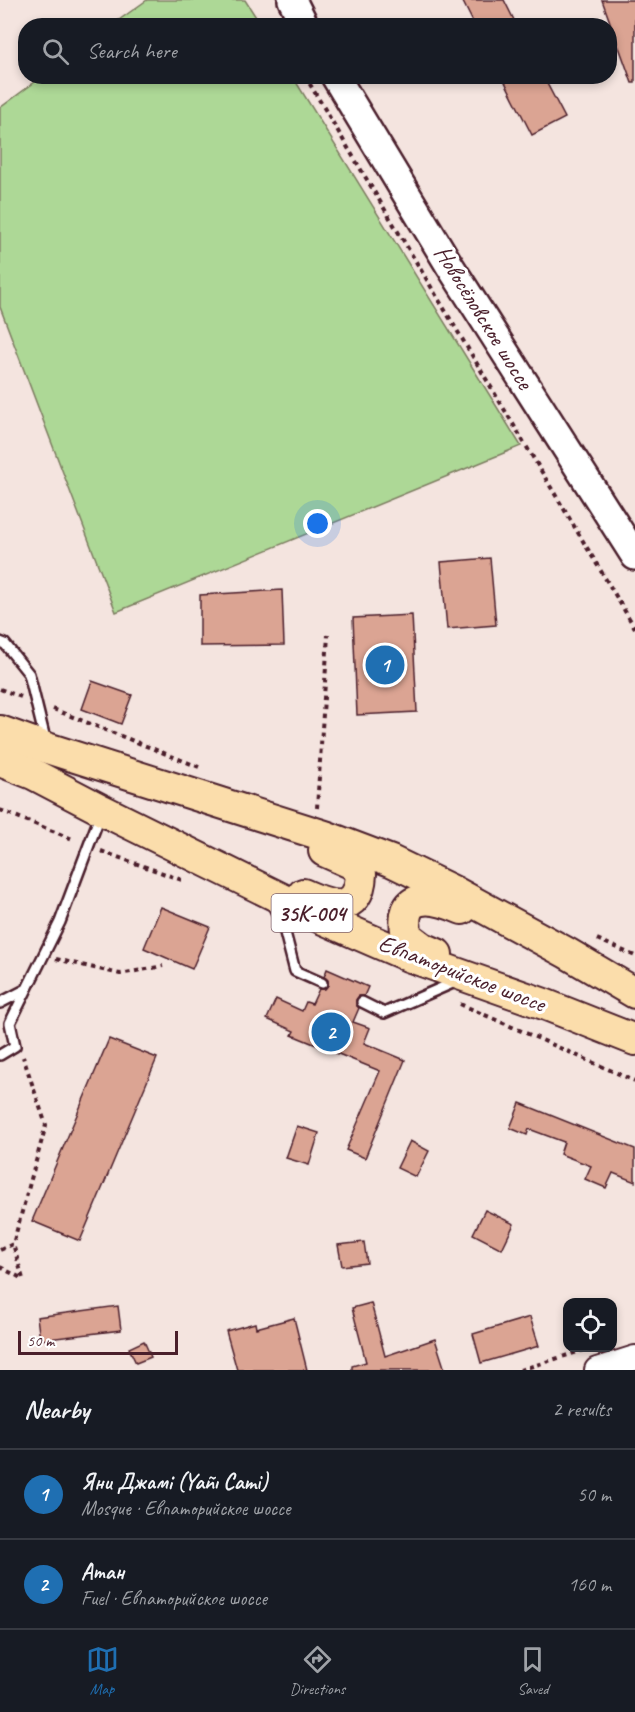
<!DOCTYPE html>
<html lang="en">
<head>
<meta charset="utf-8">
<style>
	:root { --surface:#171b24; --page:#242831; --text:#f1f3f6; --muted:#9ea1a6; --line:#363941; --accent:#1f6fb2 }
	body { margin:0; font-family:Caveat,sans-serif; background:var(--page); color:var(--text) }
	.controls { position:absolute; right:18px; bottom:18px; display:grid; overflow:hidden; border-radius:12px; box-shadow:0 3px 9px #0003 }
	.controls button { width:54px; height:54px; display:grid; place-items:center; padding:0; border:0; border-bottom:2px solid var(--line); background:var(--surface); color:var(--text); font:30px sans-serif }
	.scale { position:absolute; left:18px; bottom:15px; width:160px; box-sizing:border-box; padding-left:6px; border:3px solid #4a1f2b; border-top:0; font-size:16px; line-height:21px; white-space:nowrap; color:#4a1f2b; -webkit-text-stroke:4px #fff; paint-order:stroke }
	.you { position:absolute; left:318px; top:524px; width:21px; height:21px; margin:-15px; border:4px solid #fff; border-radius:50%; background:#1a73e8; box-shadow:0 0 0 9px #1a73e833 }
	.badge { display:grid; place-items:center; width:39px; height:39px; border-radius:50%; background:var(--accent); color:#fff; font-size:20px; font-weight:700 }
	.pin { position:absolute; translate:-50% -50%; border:3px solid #fff; box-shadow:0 2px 6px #0006 }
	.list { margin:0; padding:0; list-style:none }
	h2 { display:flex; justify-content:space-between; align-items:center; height:78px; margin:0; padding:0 24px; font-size:26px }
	h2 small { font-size:20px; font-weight:400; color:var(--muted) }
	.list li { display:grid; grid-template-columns:39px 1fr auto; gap:18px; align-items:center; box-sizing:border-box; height:90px; padding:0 24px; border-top:2px solid var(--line) }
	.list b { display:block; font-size:22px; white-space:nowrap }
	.list p { margin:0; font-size:20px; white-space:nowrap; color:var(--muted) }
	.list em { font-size:20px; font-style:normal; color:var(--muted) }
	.icon { flex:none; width:33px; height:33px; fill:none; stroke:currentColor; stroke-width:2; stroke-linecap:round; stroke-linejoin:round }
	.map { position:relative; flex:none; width:635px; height:1370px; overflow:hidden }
	.search { position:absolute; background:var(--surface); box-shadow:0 3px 9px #0003; left:18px; right:18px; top:18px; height:66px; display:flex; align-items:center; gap:15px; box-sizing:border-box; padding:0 21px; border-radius:24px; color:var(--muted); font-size:22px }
	.sheet { height:258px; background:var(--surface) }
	nav { display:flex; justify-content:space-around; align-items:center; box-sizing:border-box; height:84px; border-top:2px solid var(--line); background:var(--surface); font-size:16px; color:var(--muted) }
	nav a { display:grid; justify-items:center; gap:3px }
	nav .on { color:var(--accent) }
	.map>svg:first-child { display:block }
</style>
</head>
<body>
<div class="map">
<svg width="635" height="1370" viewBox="0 0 635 1370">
	<rect width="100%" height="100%" fill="#f4e4df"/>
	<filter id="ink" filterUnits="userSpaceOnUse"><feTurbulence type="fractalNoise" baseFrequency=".0167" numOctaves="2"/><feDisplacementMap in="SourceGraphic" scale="12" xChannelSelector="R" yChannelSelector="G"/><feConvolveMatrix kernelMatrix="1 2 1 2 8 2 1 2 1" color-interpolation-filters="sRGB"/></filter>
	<g filter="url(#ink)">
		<g fill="#add896" stroke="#7c7c60" stroke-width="1.5">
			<polygon points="147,0 245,0 261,25 112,25"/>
			<polygon points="43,76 293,77 521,446 116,612 0,307 0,108"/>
		</g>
		<g fill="#dba493" stroke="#4a1f2b" stroke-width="1.5">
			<polygon points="462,0 504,0 517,26 475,26"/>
			<polygon points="602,0 635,0 635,83 632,83"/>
			<polygon points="502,76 543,76 565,118 532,135"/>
			<polygon points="490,558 496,625 447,629 441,562"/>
			<polygon points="282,590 284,645 200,646 200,595"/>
			<polygon points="412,615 417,712 357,715 353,618"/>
			<polygon points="92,681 132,695 121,724 82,709"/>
			<polygon points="161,907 210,927 192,969 144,948"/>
			<polygon points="327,969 368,987 364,996 359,996 356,1000 356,1005 359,1008 353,1022 370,1028 364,1043 405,1060 365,1158 346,1150 380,1071 292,1035 294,1031 267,1019 276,999 302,1011 306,1002 312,1004 319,989 325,989 328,985 328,980 324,977"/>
			<polygon points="109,1039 157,1058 80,1241 32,1221"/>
			<polygon points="520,1103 635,1149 635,1182 613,1173 606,1188 585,1179 591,1166 560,1154 564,1142 529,1129 527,1135 510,1128"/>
			<polygon points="297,1126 319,1133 309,1165 286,1158"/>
			<polygon points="410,1141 429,1151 416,1177 397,1168"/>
			<polygon points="485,1210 514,1224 502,1249 473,1234"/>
			<polygon points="364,1242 367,1263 342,1266 338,1245"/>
			<polygon points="371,1303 385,1356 435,1339 445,1370 352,1370 352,1366 366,1362 352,1308"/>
			<polygon points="118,1306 121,1330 40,1340 37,1317"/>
			<polygon points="530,1317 539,1346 481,1363 473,1334"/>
			<polygon points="294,1318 307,1370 237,1370 226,1331 255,1323 256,1328"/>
			<polygon points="144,1341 151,1357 136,1363 129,1348"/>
		</g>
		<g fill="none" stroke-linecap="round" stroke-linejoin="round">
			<defs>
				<g id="service">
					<polyline points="0,642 5,644 29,674 46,743"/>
					<polyline points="272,903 283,925 295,971 322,983"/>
					<polyline points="362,1002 384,1013 455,982"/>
					<polyline points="0,1003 25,990"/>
					<polyline points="0,1055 15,1046 10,1023 60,922 101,813"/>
				</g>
				<polyline id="tertiary" points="597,1370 635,1358"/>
				<g id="secondary">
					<polyline points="292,0 305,26"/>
					<polyline points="335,76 450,266 635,556"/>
				</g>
				<g id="primary">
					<polyline points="0,731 47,748 325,836 391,861 453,891 567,953 635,993"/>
					<polyline points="0,761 33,774 102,810 323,919 408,956 544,1004 635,1040"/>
					<path d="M303,894C330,906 359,916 361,874L353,864L324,851"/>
					<path d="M437,954L423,948L407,936C397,890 432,896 462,909"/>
				</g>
			</defs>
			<use href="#service" stroke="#4a1f2b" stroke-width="14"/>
			<use href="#tertiary" stroke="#4a1f2b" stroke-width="28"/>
			<use href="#secondary" stroke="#4a1f2b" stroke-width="32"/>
			<use href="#primary" stroke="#4a1f2b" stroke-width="34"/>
			<g stroke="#4a1f2b" stroke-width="4" stroke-dasharray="4.5 4.5" stroke-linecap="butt">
				<polyline points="305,76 635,628"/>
				<polyline points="0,689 21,697"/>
				<polyline points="53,709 199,767"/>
				<polyline points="317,808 328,635"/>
				<polyline points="0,810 75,840"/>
				<polyline points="101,851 182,880"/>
				<polyline points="597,939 635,956"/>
				<polyline points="56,959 120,974 163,966"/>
				<polyline points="460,1004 635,1081"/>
				<polyline points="0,1250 13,1244 46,1125 23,1057"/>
				<polyline points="0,1267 23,1279 13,1244"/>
				<polyline points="520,1370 584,1350"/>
			</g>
			<use href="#service" stroke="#fff" stroke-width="9"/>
			<use href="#tertiary" stroke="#fff" stroke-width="24"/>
			<use href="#secondary" stroke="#fff" stroke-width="27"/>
			<use href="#primary" stroke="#fbddab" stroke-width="30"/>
		</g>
	</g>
	<g text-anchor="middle" stroke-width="6" stroke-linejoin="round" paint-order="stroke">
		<rect fill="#fff" stroke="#80626b" stroke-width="1.5" x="271.5" y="894" width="81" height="38" rx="4.5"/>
		<g font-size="22" font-weight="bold" fill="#4a1f2b">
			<text x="312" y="921">35К-004</text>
		</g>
		<g font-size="24" fill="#4a1f2b" stroke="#fff">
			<text transform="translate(484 317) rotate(58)" y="8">Новосёловское шоссе</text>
			<text transform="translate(462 973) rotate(21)" y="8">Евпаторийское шоссе</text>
		</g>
	</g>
</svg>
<div class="controls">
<button><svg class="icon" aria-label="locate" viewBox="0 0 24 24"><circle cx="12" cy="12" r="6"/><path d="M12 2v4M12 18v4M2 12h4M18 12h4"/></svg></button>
</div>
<div class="scale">50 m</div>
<div class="you"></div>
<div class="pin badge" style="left:385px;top:665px">1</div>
<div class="pin badge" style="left:331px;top:1032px">2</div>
<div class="search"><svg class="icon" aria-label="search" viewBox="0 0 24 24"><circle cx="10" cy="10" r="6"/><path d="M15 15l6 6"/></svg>Search here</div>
</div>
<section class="sheet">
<h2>Nearby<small>2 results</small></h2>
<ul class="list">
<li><span class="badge">1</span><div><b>Яни Джамі (Yañı Cami)</b><p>Mosque · Евпаторийское шоссе</p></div><em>50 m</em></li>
<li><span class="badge">2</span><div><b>Атан</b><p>Fuel · Евпаторийское шоссе</p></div><em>160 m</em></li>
</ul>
</section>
<nav>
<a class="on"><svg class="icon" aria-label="map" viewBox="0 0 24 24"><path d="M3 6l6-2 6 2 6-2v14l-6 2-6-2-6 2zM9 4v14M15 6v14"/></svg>Map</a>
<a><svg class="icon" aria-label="directions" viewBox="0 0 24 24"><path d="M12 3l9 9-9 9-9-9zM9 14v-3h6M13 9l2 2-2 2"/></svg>Directions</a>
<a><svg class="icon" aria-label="saved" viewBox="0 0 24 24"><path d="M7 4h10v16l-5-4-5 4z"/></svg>Saved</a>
</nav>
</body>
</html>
